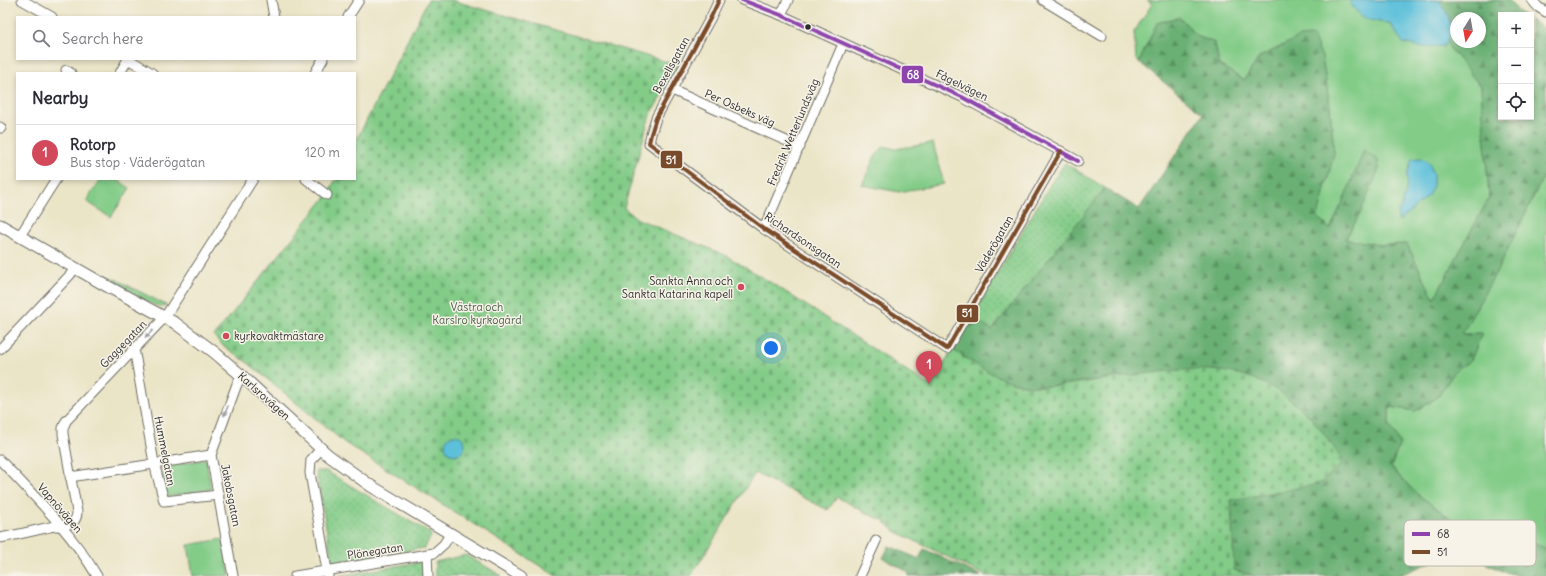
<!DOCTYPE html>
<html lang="en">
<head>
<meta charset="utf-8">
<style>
	:root { --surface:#fff; --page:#f7f7f7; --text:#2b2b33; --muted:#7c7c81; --line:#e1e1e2; --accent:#d1495b }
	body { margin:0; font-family:Delius,sans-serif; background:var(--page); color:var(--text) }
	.controls { position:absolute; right:12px; top:12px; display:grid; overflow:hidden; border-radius:0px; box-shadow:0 2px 6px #0003 }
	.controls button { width:36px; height:36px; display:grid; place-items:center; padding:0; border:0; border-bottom:1px solid var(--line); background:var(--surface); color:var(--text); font:20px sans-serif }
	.compass { position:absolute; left:1450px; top:12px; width:36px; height:36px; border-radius:50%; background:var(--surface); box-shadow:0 2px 6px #0003; rotate:191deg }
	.you { position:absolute; left:771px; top:348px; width:14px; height:14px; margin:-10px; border:3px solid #fff; border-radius:50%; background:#1a73e8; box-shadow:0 0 0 6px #1a73e833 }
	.badge { display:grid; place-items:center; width:26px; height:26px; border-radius:50%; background:var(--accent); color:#fff; font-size:13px; font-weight:700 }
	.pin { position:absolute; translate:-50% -33px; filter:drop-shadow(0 1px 2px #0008) }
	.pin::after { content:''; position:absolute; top:21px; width:14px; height:12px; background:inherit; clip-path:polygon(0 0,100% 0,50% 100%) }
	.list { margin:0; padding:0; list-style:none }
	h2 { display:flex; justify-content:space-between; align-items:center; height:52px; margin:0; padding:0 16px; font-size:17px }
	h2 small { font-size:13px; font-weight:400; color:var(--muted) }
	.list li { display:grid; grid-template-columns:26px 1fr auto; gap:12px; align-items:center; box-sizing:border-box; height:56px; padding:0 16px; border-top:1px solid var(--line) }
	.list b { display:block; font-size:15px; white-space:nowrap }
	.list p { margin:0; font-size:13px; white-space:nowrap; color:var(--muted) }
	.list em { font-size:13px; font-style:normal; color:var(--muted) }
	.icon { flex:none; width:22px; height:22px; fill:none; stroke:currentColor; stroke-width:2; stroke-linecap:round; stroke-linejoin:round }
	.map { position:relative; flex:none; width:1546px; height:576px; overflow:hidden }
	.search { position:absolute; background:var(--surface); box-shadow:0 2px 6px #0003; left:16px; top:16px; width:340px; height:44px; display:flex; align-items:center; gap:10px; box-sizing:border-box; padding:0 14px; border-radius:0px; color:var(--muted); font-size:15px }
	.panel { position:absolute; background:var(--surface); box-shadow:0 2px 6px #0003; left:16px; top:72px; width:340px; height:108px; border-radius:0px }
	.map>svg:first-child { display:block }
</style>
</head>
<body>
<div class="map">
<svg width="1546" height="576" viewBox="0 0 1546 576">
	<defs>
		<pattern id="forest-firs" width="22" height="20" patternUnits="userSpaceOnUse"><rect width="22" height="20" fill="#6ab074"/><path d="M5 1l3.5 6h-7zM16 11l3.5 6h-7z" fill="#578f5f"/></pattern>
		<pattern id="cemetery-stones" width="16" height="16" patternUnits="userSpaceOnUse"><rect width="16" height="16" fill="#83cc88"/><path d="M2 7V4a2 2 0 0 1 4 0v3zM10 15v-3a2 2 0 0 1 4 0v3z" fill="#71af76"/></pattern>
		<pattern id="garden-dots" width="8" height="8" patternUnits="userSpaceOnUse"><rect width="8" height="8" fill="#83cc88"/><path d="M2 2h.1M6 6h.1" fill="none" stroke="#71af76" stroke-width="1.8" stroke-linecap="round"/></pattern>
	</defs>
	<rect width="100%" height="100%" fill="#f7f3e8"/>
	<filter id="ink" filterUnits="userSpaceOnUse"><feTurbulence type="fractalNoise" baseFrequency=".025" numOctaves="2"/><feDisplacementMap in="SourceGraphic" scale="8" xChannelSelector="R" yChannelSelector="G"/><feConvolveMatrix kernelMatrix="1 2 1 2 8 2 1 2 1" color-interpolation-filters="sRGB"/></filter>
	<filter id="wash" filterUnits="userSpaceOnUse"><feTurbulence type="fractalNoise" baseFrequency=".012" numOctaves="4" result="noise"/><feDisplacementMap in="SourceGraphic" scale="16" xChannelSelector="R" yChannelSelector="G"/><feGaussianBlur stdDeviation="0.9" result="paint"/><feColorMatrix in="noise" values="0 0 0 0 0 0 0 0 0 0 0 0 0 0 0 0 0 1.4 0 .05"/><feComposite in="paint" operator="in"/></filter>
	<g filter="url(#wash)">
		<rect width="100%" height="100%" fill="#ebe5c8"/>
		<g fill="#83cc88" stroke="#577c5a">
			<polygon points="1147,0 1425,0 1434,7 1449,47 1481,87 1489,198 1434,299 1407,244 1383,245 1345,240 1360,214 1378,160 1364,151 1345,197 1330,229 1317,217 1334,153 1330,107 1322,57 1260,56 1244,80 1219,65 1215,43 1199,37 1179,17 1157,23 1139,62 1136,59 1134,32 1152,4"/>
			<polygon points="933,143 944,184 899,192 862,185 874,158 884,146 895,149"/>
			<polygon points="1546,171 1546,549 1517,533 1492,548 1417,494 1391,467 1400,443 1389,424 1389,406 1415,411 1438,397 1455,371 1471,360 1482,333 1461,334 1499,267"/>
			<polygon points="101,179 116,179 130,188 111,217 86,201"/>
			<polygon points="105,275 113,278 166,305 161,307 152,304 100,276"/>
			<polygon points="206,459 211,489 167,497 162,467"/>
			<polygon points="223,539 230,576 193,576 188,545"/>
		</g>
		<g fill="url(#forest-firs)" stroke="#4a6e50" fill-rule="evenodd">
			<path d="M1425,0H1509L1518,11L1524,15H1501V117H1531V20L1546,30V171L1499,267L1462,334L1482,333L1471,360L1455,371L1438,397L1415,411L1389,407V424L1400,443L1391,468L1417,494L1492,548L1517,533L1546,549V576H1525L1508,573L1470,557L1445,556L1398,576H1255L1234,570L1231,499L1280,492L1216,370C1175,370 1135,376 1094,380C1072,383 1047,389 1024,385C998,382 975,364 953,350L972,317L992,330L1105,188L1139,209L1203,114L1139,62L1157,23L1179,17L1199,37L1215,43L1219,65L1244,80L1260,57L1299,37L1313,36L1322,57L1330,107L1334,153L1318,217L1330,229L1345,197L1364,150L1378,160L1379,169L1360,214L1345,239L1383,245L1407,244L1434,299L1489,198L1481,87L1449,47L1434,7ZM1456,18H1480V42H1456Z"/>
			<polygon points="889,546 919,559 924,549 981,576 909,576 908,572 883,558"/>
		</g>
		<path fill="url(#cemetery-stones)" stroke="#577c5a" d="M428,0H451L678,65L649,118L624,208L638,219L725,255L778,287L930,386L953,350C975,364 997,380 1023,385C1045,389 1077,383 1099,380C1168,372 1234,353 1293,402C1299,407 1306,412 1311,418C1323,431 1333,447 1344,462L1319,484L1231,500L1234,570L1255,576H986L895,531L883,520L872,516L837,497L828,510L755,473L691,576H556L345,443L248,363L221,344L214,336L325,198L336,179H355V143Z"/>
		<g fill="url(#garden-dots)" stroke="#577c5a">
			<polygon points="1065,163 1105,188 992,330 972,317 1051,183"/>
			<polygon points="316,471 326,471 430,533 431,537 424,548 335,562 332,560"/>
			<polygon points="466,555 502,576 435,576 435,562"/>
			<polygon points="419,562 424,566 424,576 339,576"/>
		</g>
		<g fill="#5cc0da" stroke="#447682">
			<path d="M1349,0H1439C1449,17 1457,28 1444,46L1421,47L1403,43L1390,23C1369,21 1360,20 1349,0Z"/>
			<polygon points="1421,158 1429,162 1433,174 1433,186 1428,196 1401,220 1398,220 1398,212 1402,206 1406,191 1407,175 1412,159"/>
			<circle cx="455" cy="445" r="10"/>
		</g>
	</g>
	<g filter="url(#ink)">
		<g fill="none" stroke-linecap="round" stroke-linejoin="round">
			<defs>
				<g id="minor">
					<polyline points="22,0 52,17"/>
					<polyline points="271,0 274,17"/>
					<polyline points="719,0 711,17 656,118 651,134 649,143 764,229 947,349 1061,151"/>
					<polyline points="742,0 781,15 962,97 1078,161"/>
					<polyline points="1043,0 1102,36"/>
					<polyline points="1532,0 1538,7 1546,12"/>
					<polyline points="781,15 788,0"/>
					<polyline points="348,17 359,0"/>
					<polyline points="128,59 152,73"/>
					<polyline points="66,70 71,73"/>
					<polyline points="120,73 128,59"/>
					<polyline points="315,73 323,59"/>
					<polyline points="672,90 800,147"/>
					<polyline points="0,127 1,128"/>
					<polyline points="306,179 327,195"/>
					<polyline points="764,229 843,44"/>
					<polyline points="18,235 23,231 56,179"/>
					<polyline points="0,349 70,275 75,268"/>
					<polyline points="133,351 135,354 154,463 164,501 219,495"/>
					<polyline points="320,450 311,460 310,473 328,576"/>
					<path d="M0,460C34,496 72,533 97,576"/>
					<polyline points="70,477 211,455"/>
					<path d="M0,538C17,535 33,531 50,527C57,526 66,526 72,523C76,520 77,516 77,512L63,434V428L66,421L165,317L253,179"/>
					<polyline points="427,554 428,576"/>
					<polyline points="233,576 211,455 237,384 242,376"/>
					<polyline points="295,576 434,553 444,544 451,533"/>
					<polyline points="860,576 876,541"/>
				</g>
				<polyline id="tertiary" points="0,225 105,285 175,323 214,352 242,376 328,455 371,486 521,576"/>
			</defs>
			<use href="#minor" stroke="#6e6c62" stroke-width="11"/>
			<use href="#tertiary" stroke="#6e6c62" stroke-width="13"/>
			<use href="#minor" stroke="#fff" stroke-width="9"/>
			<use href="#tertiary" stroke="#fff" stroke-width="11"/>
			<defs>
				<polyline id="bus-1" points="742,0 781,15 962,97 1078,161"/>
				<polyline id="bus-2" points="719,0 711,17 656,118 651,134 649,143 764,229 947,349 1061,151"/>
			</defs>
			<use href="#bus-1" stroke="#f7f3e8" stroke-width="7"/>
			<use href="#bus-2" stroke="#f7f3e8" stroke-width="7"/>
			<use href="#bus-1" stroke="#8e44ad" stroke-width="4"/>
			<use href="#bus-2" stroke="#7a4b2a" stroke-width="4"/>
		</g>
		<defs><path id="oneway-solid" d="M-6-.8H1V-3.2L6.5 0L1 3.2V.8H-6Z"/></defs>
		<g fill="#a0a0a0">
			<use href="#oneway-solid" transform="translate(149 334) rotate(135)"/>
			<use href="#oneway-solid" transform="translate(226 411) rotate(111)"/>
		</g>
	</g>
	<circle fill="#2b2b2b" stroke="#f7f3e8" stroke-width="1.5" cx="808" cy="27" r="3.5"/>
	<g fill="#d1495b" stroke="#f7f3e8" stroke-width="1.5">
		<circle cx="741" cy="287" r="4"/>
		<circle cx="226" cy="336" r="4"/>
	</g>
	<g text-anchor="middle" stroke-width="3" stroke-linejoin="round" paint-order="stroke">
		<g font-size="11" fill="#2b2b2b" stroke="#f7f3e8">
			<text transform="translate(671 65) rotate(-61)" y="4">Bexellsgatan</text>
			<text transform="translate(962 85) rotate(26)" y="4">Fågelvägen</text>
			<text transform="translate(740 108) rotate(24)" y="4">Per Osbeks väg</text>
			<text transform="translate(793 132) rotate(-67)" y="4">Fredrik Wetterlundsväg</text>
			<text transform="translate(803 240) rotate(34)" y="4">Richardsonsgatan</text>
			<text transform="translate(994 244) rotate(-60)" y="4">Väderögatan</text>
			<text transform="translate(123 344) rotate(-46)" y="4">Gaggegatan</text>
			<text transform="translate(264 396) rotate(42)" y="4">Karlsrovägen</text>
			<text transform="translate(165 451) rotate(79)" y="4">Hummelgatan</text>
			<text transform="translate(231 495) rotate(79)" y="4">Jakobsgatan</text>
			<text transform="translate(60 508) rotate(49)" y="4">Vapnövägen</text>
			<text transform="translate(375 551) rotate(-9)" y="4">Plönegatan</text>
		</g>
		<g font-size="11" fill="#2b2b2b" stroke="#f7f3e8" text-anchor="end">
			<text x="733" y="285">Sankta Anna och<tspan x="733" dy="13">Sankta Katarina kapell</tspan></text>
			<text x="234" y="340" text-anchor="start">kyrkovaktmästare</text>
		</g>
		<g font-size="11" fill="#455b47" stroke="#f7f3e8">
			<text x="477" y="311">Västra och<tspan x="477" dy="13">Karslro kyrkogård</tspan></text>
		</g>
	</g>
	<rect x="1404" y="520" width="132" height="46" rx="6" fill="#f7f3e8" stroke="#bab7af" stroke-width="1"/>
	<rect x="1412" y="532" width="18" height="4" fill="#8e44ad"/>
	<rect x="1412" y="550" width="18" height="4" fill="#7a4b2a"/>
	<g font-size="11" fill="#2b2b2b">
		<text x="1437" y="538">68</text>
		<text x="1437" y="556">51</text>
	</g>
	<g stroke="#f7f3e8" stroke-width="1.5">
		<rect x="901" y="65" width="23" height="19" rx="4" fill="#8e44ad"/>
		<rect x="660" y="150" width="23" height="19" rx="4" fill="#7a4b2a"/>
		<rect x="956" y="304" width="23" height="19" rx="4" fill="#7a4b2a"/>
	</g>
	<g font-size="11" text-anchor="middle" font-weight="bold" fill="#fff">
		<text x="913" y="79">68</text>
		<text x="671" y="164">51</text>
		<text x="967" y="317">51</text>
	</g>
</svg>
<div class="controls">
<button>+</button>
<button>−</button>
<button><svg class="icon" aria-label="locate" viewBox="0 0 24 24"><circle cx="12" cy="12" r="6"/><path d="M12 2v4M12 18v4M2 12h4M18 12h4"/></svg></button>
</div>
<svg class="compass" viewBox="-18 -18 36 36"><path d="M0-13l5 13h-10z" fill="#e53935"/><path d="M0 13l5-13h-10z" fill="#7c7c81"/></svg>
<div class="you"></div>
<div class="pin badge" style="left:929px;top:384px">1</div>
<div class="search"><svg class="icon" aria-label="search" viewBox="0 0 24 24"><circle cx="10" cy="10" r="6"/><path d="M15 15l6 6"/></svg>Search here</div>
<section class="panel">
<h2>Nearby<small></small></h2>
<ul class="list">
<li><span class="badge">1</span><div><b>Rotorp</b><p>Bus stop · Väderögatan</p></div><em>120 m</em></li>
</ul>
</section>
</div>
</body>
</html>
